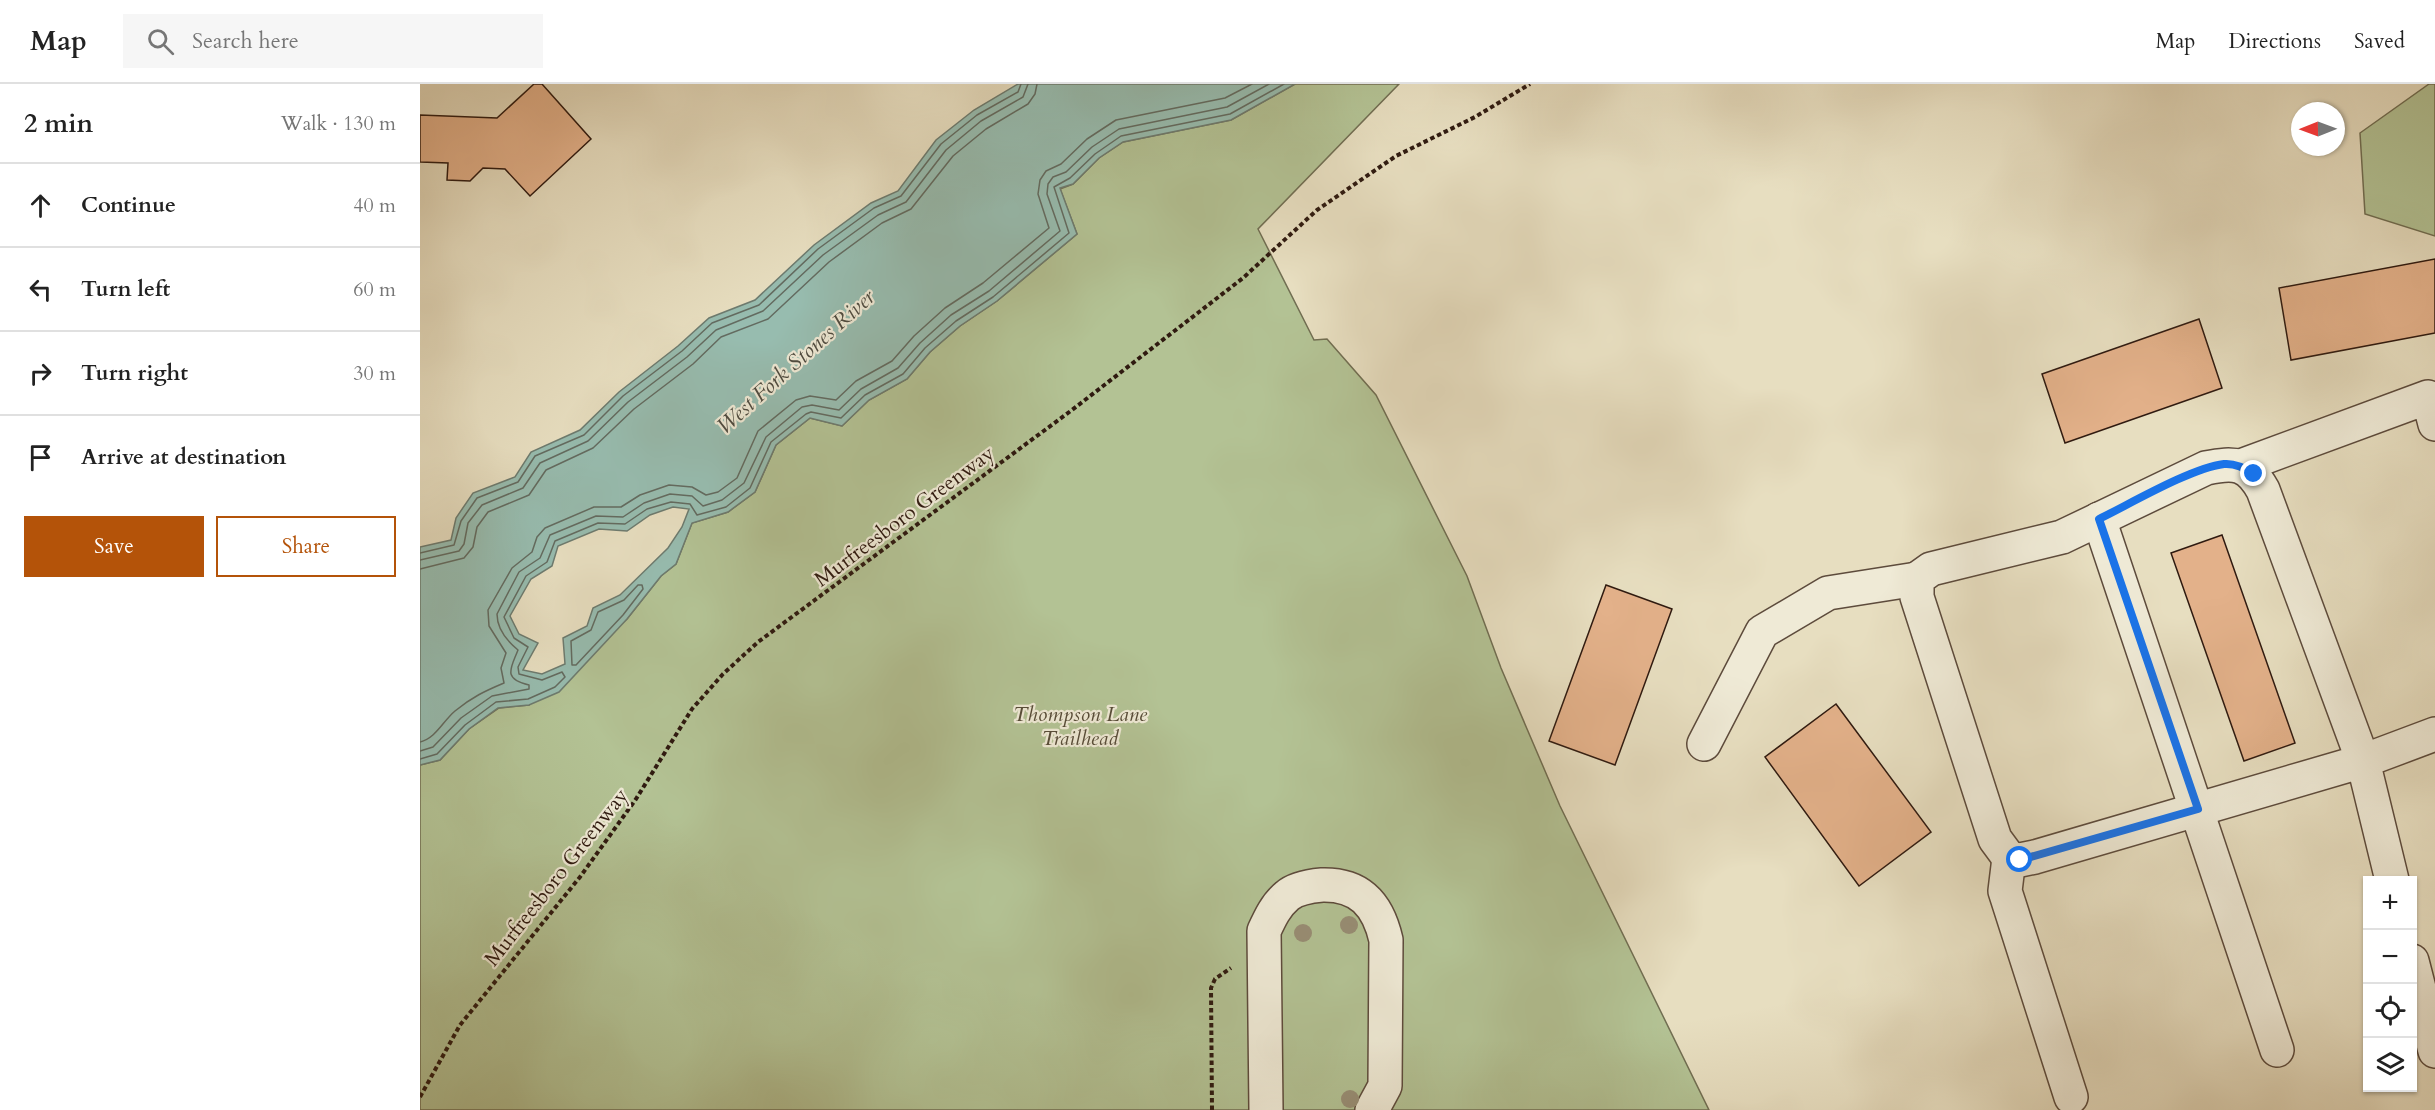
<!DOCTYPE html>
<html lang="en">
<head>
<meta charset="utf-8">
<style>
	:root { --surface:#fff; --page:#f6f6f6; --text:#222; --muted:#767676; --line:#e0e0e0; --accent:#b45309 }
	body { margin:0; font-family:Cardo,serif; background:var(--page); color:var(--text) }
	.controls { position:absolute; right:18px; bottom:18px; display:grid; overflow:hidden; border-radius:0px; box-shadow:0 2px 4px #0004 }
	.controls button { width:54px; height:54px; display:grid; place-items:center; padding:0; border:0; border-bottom:2px solid var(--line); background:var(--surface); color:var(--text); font:30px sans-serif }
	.compass { position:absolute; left:1871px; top:18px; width:54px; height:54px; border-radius:50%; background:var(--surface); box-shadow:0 2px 4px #0004; rotate:269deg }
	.stop { position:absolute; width:18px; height:18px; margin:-14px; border:4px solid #1a73e8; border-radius:50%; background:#fff }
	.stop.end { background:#1a73e8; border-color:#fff; box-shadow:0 2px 6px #0008 }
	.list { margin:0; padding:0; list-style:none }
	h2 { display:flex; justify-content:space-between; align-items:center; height:78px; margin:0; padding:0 24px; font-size:26px }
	h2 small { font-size:20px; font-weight:400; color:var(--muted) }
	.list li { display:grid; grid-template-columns:39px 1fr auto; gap:18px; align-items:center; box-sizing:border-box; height:84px; padding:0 24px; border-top:2px solid var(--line) }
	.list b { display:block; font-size:22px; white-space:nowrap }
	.list em { font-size:20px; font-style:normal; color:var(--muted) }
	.actions { display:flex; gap:12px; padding:18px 24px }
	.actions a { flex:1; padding:14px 0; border:2px solid var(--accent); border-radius:0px; text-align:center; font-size:21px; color:var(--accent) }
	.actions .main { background:var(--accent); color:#fff }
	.icon { flex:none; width:33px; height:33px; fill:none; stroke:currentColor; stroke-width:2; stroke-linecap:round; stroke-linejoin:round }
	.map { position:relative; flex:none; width:2015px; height:1026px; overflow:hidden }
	header { display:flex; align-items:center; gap:36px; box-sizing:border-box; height:84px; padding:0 30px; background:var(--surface); border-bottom:2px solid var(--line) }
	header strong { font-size:28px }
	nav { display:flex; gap:33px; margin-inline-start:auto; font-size:21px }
	.search { width:420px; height:54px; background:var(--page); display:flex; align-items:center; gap:15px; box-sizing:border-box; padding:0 21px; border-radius:0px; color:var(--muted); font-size:22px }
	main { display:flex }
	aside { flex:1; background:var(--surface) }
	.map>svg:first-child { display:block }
</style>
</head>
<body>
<header>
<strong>Map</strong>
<div class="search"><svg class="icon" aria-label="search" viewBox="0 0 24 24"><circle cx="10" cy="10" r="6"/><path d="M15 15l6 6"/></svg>Search here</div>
<nav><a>Map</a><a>Directions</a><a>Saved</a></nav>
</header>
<main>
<aside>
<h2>2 min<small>Walk · 130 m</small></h2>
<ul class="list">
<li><svg class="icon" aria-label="ahead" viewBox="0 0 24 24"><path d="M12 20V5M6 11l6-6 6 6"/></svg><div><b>Continue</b></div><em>40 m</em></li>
<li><svg class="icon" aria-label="left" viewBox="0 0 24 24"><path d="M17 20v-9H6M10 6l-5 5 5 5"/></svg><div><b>Turn left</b></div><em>60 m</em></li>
<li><svg class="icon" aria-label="right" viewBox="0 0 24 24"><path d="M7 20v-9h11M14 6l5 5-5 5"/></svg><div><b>Turn right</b></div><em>30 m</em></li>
<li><svg class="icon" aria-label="arrive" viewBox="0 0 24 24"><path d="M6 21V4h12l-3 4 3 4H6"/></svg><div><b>Arrive at destination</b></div></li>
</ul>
<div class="actions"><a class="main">Save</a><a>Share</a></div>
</aside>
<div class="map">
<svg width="2015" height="1026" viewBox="0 0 2015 1026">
	<rect width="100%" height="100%" fill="#e7dec0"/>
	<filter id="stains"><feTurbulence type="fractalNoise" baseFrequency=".00333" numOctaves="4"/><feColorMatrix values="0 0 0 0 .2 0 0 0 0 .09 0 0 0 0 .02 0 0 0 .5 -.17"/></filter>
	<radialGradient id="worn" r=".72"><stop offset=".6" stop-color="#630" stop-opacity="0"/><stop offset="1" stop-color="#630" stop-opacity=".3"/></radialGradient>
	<g fill="#b3c294" stroke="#716e52" stroke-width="1.5">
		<polygon points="875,0 979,0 838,145 894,256 907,255 956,311 1047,492 1081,584 1140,722 1289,1026 0,1026 0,681 20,676 49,645 79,624 109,621 207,535 241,492 256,480 272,439 308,428 335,408 356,361 390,334 422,342 449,316 487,295 510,268 540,242 577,217 657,150 640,105 653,100 679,74 703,58 811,36"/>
		<polygon points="2009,0 2015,0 2015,152 1945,130 1940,49"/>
	</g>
	<path fill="#97bcaf" stroke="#6d7b6f" stroke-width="1.5" fill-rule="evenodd" d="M598,0H875L811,36L703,58L679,74L653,100L640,104L657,150L577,217L540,242L510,268L487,295L449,316L422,342L390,334L356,361L335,408L308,428L272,439L256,480L241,492L207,535L139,608L109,621L78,624L49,645L20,676L0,681V463L31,456L36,434L53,409L95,393L111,368L160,346L199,308L258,262L289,234L335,216L394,161L451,119L478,107L516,56L554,26ZM253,423L269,425L262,443L248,464L200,511L173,524L167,542L143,554L145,580L122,590L103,586L118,559L99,550L90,532L111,495L132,482L138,462L179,445L207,447L230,431Z"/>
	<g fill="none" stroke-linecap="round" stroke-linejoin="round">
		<g stroke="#636b60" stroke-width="1.5">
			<polyline points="0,469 34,461 41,437 57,414 98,398 115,372 164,351 203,312 262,267 292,239 339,221 398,165 454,124 481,112 521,60 557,31 598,8 601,0"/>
			<polyline points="0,476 39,467 44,460 48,439 62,421 103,404 120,379 168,357 208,318 267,273 296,246 343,227 403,171 458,131 486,118 526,66 561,37 603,13 608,0"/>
			<polyline points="0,485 44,474 53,463 57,443 68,428 109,411 126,386 173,364 214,325 273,280 301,253 348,235 409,178 462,139 491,125 533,72 566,45 608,20 615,10 617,0"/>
			<polygon points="218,501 222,501 223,505 203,531 156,581 152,581 151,557 171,546 178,528 204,516"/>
			<path d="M0,658C16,654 23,637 35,627C52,613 65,607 84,599L81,584L86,569L69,542L68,526L92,484L112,468L117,453L125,444L174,423H201L220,411L249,401L272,403L286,411L298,408L317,394L338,347L376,316L390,312L416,316L436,297L472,277L494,252L525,224L563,199L629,144L618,110L620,96L626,87L641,80L667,55L696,36L805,14L832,0"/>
			<path d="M0,667L13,663L41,634L72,612L109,605V601C82,595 91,584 98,566C87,557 77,545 77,530L99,488L120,474L130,451L176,432L203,433L224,419L250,410L272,412L283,422L302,416L324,399L346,353L382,323L392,321L419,326L441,305L478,284L500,259L531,231L569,207L640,147L627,110L628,100L633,93L646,88L672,63L699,45L807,23L849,0"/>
			<polyline points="0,675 17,670 45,641 76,618 108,615 135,603 145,593 142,588 122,596 99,590 98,583 108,563 94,554 84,533 106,492 127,478 135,457 178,439 205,440 227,425 251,418 270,420 277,431 306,423 330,404 351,358 386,330 391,328 421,334 445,311 483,290 505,264 536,237 573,213 649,149 634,103 650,94 675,70 701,52 810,30 864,0"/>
		</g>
	</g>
	<g fill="#e3b18a" stroke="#2f1a10" stroke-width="1.5">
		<polygon points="114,0 122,0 171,55 110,112 85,85 63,84 50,97 27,96 28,79 0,78 0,31 77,34"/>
		<polygon points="2015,175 2015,249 1871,276 1859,204"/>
		<polygon points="1779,235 1802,304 1645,359 1622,290"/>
		<polygon points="1802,451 1875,659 1824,677 1751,469"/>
		<polygon points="1186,501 1252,525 1195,681 1129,657"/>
		<polygon points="1416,620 1511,748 1439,802 1345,673"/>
	</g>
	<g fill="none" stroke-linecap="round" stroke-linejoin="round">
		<defs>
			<g id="minor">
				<polyline points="1821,382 2008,313 2015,340"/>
				<polyline points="1679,435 1857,966"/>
				<polyline points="1284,660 1342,548 1408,509 1497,495"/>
				<polyline points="1589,774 1585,807 1651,1013"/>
				<path d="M1972,796L1943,677L1843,406C1828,379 1815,378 1786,384L1642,453L1511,485L1497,495V513L1575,755L1589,774L1600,776L1615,773L1943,677L2015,650"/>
				<polyline points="1992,877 2015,967"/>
				<path d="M846,1026L844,847C850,834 856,821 867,812C876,804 891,802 902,801C940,800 958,821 966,856L965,1002L952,1026"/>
			</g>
		</defs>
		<use href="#minor" stroke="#5d4b3c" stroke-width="36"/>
		<g stroke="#2f1a10" stroke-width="4" stroke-dasharray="4.5 3" stroke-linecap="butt">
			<polyline points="0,1013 40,941 160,793 216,715 272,625 303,590 338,558 652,326 823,194 897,126 976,72 1055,33 1110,0"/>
			<polyline points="792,1026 791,904 795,895 811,884"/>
		</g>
		<use href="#minor" stroke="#efead6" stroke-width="33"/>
	</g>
	<g fill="#988e75">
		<circle cx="929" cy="841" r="9"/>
		<circle cx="883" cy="849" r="9"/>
		<circle cx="930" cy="1015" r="9"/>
	</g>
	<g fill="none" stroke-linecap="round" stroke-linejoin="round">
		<path stroke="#1a73e8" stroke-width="8" d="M1600,776L1778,725L1679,435C1710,420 1771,384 1804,380C1815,379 1825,384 1834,390"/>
	</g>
	<g text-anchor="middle" stroke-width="4.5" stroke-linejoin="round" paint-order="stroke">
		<g font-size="21" fill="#2f1a10" stroke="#efead6">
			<text transform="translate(484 432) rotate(-37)" y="7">Murfreesboro Greenway</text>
			<text transform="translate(136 793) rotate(-52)" y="7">Murfreesboro Greenway</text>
		</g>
		<g font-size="21" font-style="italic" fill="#574c38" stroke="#efead6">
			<text x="660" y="637">Thompson Lane<tspan x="660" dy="24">Trailhead</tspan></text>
		</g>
		<g font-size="22" font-style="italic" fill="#4e4b40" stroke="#efead6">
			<text transform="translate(375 277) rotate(-42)" y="8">West Fork Stones River</text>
		</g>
	</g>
	<rect width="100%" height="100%" filter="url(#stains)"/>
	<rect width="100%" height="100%" fill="url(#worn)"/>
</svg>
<div class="controls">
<button>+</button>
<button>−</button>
<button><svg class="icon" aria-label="locate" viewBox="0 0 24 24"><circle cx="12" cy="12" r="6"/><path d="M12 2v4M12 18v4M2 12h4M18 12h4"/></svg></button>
<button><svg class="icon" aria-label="layers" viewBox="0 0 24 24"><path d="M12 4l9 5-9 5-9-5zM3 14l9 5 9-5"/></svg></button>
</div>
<svg class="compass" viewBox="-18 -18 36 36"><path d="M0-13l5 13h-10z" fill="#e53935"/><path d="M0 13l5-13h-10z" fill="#767676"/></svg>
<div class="stop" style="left:1600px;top:776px"></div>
<div class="stop end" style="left:1834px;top:390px"></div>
</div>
</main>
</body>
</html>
